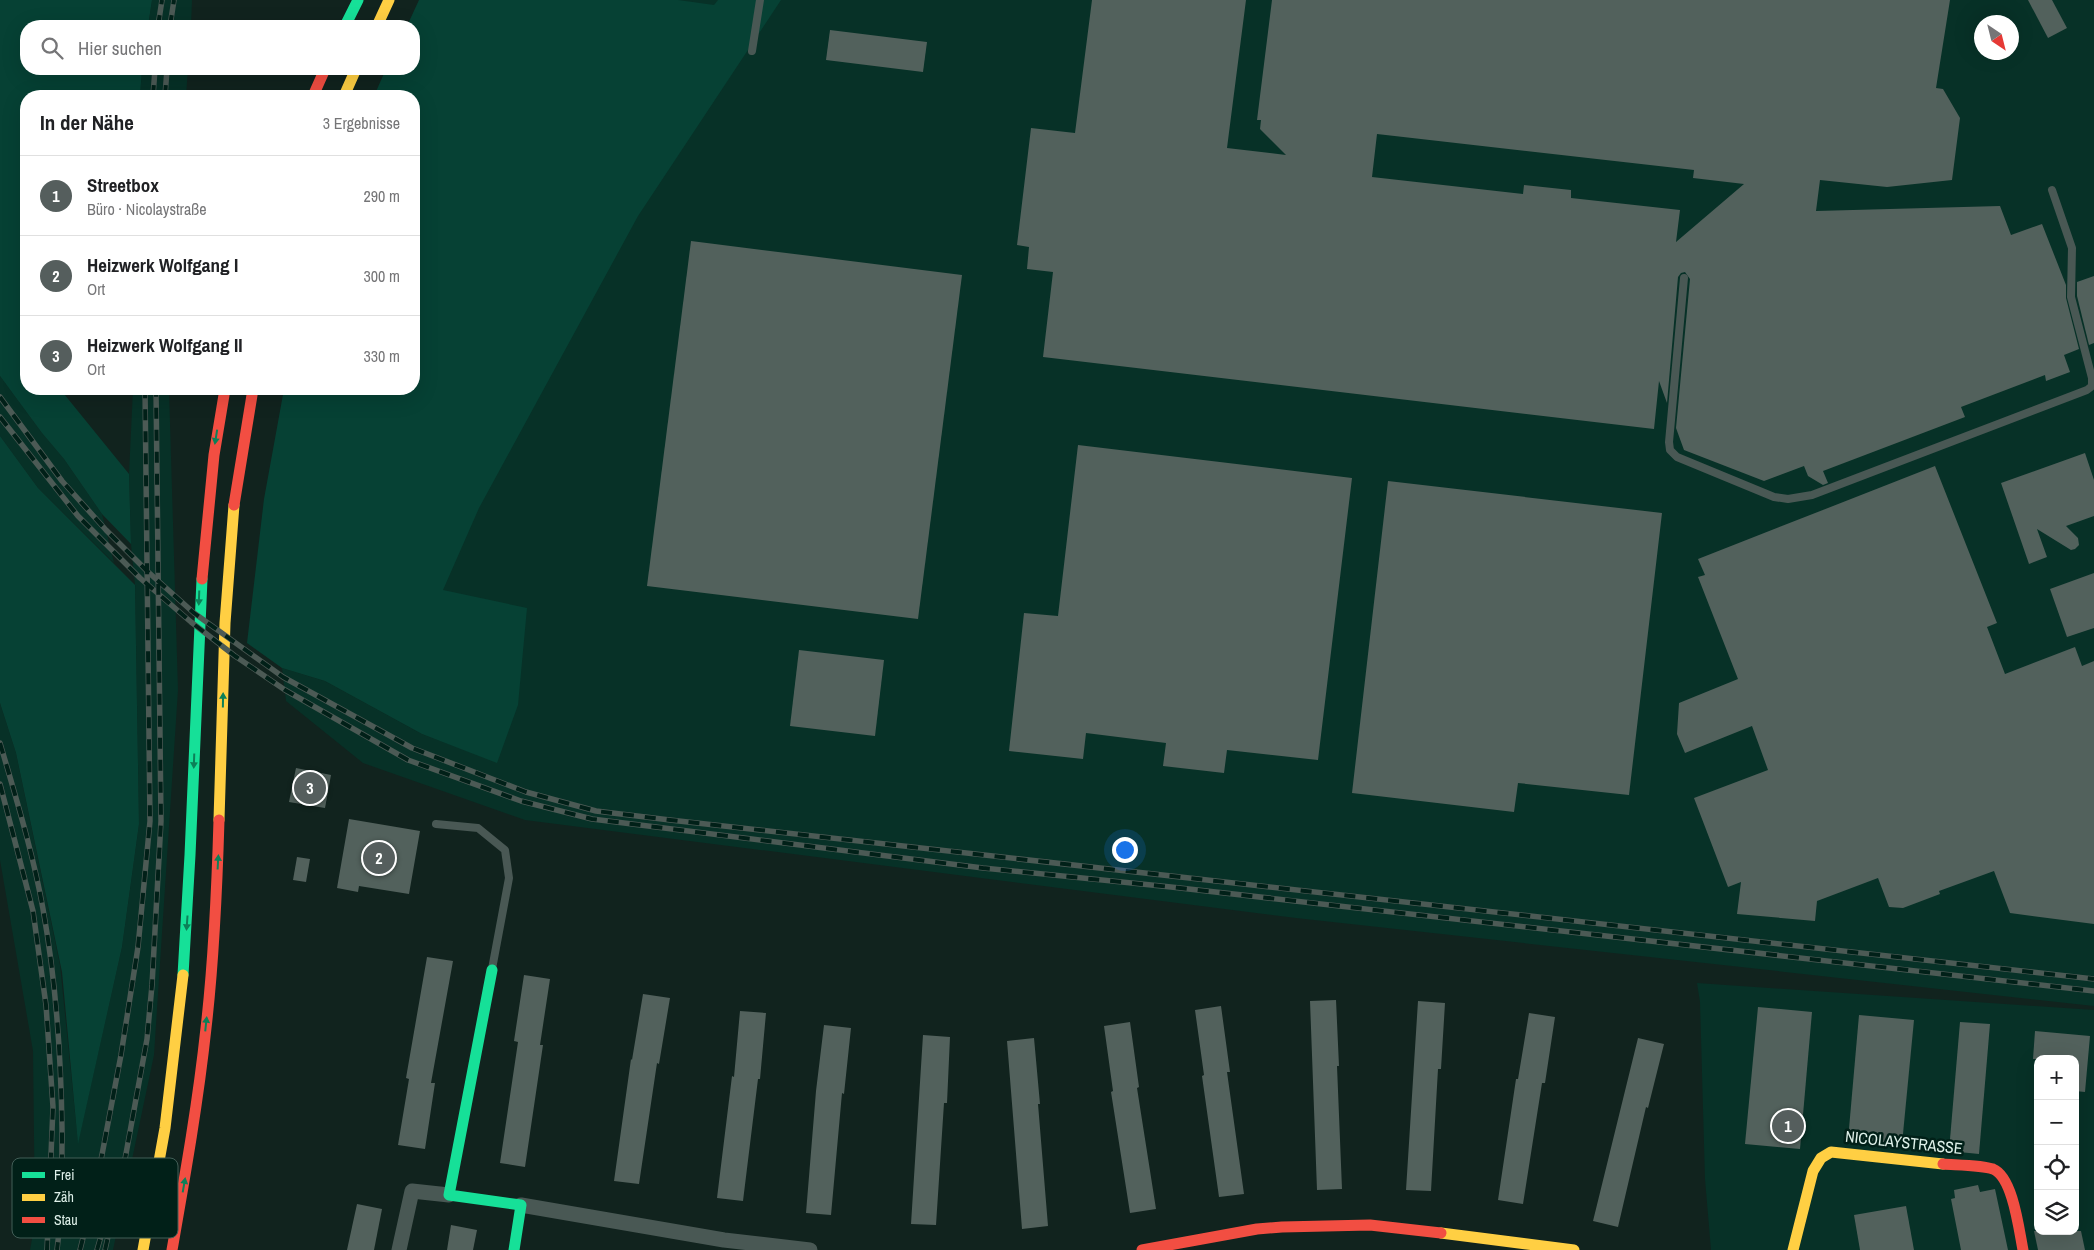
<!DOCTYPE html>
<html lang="de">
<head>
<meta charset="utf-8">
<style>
	:root { --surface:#fff; --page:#f6f6f6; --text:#202124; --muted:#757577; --line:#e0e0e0; --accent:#555e5d }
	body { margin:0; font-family:"Archivo Narrow",sans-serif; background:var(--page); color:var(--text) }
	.controls { position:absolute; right:15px; bottom:15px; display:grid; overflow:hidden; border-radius:10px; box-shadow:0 5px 20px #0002 }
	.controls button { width:45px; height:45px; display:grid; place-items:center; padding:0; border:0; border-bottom:1px solid var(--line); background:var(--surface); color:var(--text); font:25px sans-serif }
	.compass { position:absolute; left:1974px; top:15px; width:45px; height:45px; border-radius:50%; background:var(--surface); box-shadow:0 5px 20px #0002; rotate:145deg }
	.you { position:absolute; left:1124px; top:849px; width:18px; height:18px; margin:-12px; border:4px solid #fff; border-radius:50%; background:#1a73e8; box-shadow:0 0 0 8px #1a73e833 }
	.badge { display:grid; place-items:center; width:32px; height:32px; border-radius:50%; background:var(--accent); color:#fff; font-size:16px; font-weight:700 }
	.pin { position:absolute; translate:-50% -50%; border:2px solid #fff; box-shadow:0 1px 5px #0006 }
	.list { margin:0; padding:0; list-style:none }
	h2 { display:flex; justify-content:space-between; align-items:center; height:65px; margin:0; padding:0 20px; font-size:21px }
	h2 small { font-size:16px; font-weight:400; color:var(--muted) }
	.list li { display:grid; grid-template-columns:32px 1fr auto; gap:15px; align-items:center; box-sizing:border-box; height:80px; padding:0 20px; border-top:1px solid var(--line) }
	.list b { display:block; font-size:19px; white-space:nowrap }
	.list p { margin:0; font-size:16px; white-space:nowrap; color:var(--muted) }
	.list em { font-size:16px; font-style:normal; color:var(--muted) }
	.icon { flex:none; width:28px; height:28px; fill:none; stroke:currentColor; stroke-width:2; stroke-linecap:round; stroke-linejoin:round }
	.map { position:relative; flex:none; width:2094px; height:1250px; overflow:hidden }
	.search { position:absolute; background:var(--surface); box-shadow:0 5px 20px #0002; left:20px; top:20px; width:400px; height:55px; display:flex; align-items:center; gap:12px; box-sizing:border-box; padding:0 18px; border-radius:20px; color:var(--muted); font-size:19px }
	.panel { position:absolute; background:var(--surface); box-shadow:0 5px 20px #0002; left:20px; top:90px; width:400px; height:305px; border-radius:20px }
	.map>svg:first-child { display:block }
</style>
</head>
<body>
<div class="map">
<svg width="2094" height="1250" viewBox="0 0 2094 1250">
	<rect width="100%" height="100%" fill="#11231e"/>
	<g fill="#073127" fill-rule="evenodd">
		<polygon points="152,0 192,0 191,26 148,26"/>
		<path d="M439,0H2094V1006L1296,918L525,820L363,763L286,701L282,668L325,681L422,734L495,761L308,389H414V69ZM1982,22H2012V52H1982Z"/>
		<polygon points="142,69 188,69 186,96 140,96"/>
		<polygon points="0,376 42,433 64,459 102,514 114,563 38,488 0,436"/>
		<polygon points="133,389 169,389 178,690 154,1055 113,1250 30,1250 35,1222 33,1051 0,860 0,703 16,753 60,965 78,1142 122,947 139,824 135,585 131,544 129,474"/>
		<path d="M1697,983L2094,1010V1250H1711L1705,1179L1700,1002ZM2038,1059H2075V1231H2038Z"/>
	</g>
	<g fill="#064134">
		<polygon points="0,0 152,0 148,26 26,26 26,69 142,69 140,96 26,96 26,389 60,389 129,474 131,544 102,514 64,459 42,433 0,376"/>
		<polygon points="419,0 678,0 714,5 718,0 781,0 638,216 479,508 443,590 527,608 518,705 497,763 422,734 325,681 282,668 247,643 264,499 284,389 414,389 414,96 374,96 386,69 414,69 414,26 407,26"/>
		<polygon points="0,436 38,488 135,585 139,824 122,947 78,1144 62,972 16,753 0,703"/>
	</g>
	<g fill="#52615c" fill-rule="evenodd">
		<path d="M1092,0H1246L1227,148L1286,155L1260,129L1261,120H1257L1272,0H1950L1936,88L1943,89L1960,118L1952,180L1887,187L1820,180L1816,211L2000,206L2011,235L2042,224L2066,285V298L2079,349L2064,355L2070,372L2046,381L2045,375L1961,407L1965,417L1823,471L1828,483L1823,485L1808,476L1804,466L1764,481L1684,450L1676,428L1690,279L1685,272L1681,273L1678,277L1667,403L1659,381L1654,429L1043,357L1053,272L1027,269L1029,247L1017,245L1031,128L1075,133ZM1377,134L1694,170L1693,178L1744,184L1676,242L1680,210L1571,198V190L1524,185L1523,194L1372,177Z"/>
		<polygon points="2028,0 2052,0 2067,28 2048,38"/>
		<polygon points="830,30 927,42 923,72 826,60"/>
		<polygon points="691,241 962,275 918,619 647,586"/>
		<polygon points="2094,276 2094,343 2089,345 2077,296 2077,282"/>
		<polygon points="1078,445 1352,478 1318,760 1227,750 1224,773 1163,766 1166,743 1086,733 1083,759 1009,751 1024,613 1058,616"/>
		<polygon points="2085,453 2094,480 2094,516 2066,526 2078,538 2079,545 2075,549 2071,550 2037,529 2047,557 2029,564 2001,483"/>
		<polygon points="1935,466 1997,623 1987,627 2005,674 2075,647 2082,666 2094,661 2094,924 2010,913 1994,871 1939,891 1940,894 1903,908 1889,907 1878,878 1817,901 1815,921 1737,914 1741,882 1728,887 1694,798 1768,770 1752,726 1685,753 1677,734 1679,703 1738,679 1698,577 1705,575 1698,559"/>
		<polygon points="1388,481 1662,513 1629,795 1518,783 1514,812 1352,793"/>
		<polygon points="2094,573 2094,628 2067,637 2050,589"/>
		<polygon points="799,650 884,660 875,736 790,726"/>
		<polygon points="296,768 331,775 325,808 289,802"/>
		<polygon points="349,819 420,831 409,894 359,886 358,892 337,888"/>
		<polygon points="297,857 310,859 306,882 293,880"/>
		<polygon points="427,957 453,961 431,1083 435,1083 425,1149 398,1145 409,1079 406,1078"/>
		<polygon points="524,975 550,979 540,1045 543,1045 525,1167 500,1163 518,1042 514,1041"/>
		<polygon points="643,994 670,998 659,1064 657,1063 639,1184 614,1181 631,1059 632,1060"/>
		<polygon points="1336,1000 1339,1066 1337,1066 1342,1189 1317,1190 1310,1001"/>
		<polygon points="1418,1001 1445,1003 1441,1069 1438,1069 1431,1191 1406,1190"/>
		<polygon points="1221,1006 1230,1072 1227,1072 1244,1194 1219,1197 1202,1076 1204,1075 1195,1010"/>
		<polygon points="1758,1007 1812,1012 1800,1149 1745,1144"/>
		<polygon points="740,1011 766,1013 760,1079 758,1079 743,1201 717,1198 732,1076 734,1077"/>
		<polygon points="1529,1013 1555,1017 1545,1083 1542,1083 1523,1204 1498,1200 1516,1079 1518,1079"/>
		<polygon points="1859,1015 1914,1020 1902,1144 1848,1140"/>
		<polygon points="1130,1022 1139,1087 1137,1088 1156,1209 1130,1213 1111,1092 1113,1091 1104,1026"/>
		<polygon points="1960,1022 1990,1024 1979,1154 1949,1151"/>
		<polygon points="824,1025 851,1028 844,1094 842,1093 831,1215 806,1213 816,1091"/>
		<polygon points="2035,1031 2090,1036 2085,1092 2075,1091 2075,1059 2033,1059"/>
		<polygon points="923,1035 950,1037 947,1103 944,1103 936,1225 911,1224"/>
		<polygon points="1034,1038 1040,1104 1038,1104 1048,1226 1022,1229 1007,1041"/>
		<polygon points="1638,1038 1664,1044 1648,1108 1646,1107 1618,1227 1593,1221"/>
		<polygon points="1978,1185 1980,1192 1995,1189 2008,1250 1961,1250 1951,1199 1955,1198 1954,1190"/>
		<polygon points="357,1204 382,1209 374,1250 347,1250"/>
		<polygon points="1906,1206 1914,1250 1860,1250 1854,1215"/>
		<polygon points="451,1225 477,1230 473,1250 447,1250"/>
		<polygon points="2034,1231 2081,1231 2085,1250 2038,1250"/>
	</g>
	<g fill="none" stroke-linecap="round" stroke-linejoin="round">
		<g stroke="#495854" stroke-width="8">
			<polyline points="752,51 760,0"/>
			<polyline points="1684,278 1669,442 1670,450 1677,457 1774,497 1788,499 1812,495 2087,390 2092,386 2092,378 2071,297 2072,248 2052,190"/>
			<polyline points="436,824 478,828 505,850 509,878 492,969"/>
		</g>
		<g stroke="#495854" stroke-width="15">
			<polyline points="521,1205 724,1240 810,1250"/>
			<polyline points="399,1250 412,1191 449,1195"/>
		</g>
		<g stroke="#16e098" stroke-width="11">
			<polyline points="345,26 358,0"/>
			<polyline points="492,970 449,1195 521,1205 514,1250"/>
			<polyline points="183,975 190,855 202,579"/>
		</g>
		<g stroke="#ffcf43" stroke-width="11">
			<polyline points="377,26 389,0"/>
			<polyline points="344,96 356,69"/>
			<polyline points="219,820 225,623 234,505"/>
			<polyline points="1441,1233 1574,1250"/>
			<polyline points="143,1250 165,1128 183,975"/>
			<polyline points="1793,1250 1813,1171 1821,1158 1831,1152 1943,1164"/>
		</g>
		<g stroke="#f24e42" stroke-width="11">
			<polyline points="313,96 325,69"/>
			<polyline points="234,505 253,389"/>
			<polyline points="202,579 214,455 225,389"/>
			<path d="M1943,1164C1956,1165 1982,1165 1993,1169C2013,1177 2019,1230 2023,1250"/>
			<path d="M172,1250C185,1176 198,1103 206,1028C214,959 217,889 219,820"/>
			<polyline points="1142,1250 1257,1229 1282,1227 1370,1225 1441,1233"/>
		</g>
		<defs>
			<g id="rail">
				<polyline points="158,26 162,0"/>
				<polyline points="170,26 174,0"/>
				<polyline points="153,96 155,69"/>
				<polyline points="165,96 167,69"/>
				<polyline points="0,397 62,481 106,530 147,571 194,613 283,677 412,748 526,792 596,811 670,820 2094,979"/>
				<polyline points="0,417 78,516 140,578 191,622 235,656 285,690 408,760 521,801 592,819 983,868 1171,887 2094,991"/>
				<path d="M0,743C16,798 33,853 43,909C56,981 61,1055 62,1128C62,1169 62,1210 57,1250"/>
				<polyline points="0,784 33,911 46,1005 53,1107 47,1250"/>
				<polyline points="80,1250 96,1186 121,1055 138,947 150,821 145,389"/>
				<polyline points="97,1250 103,1229"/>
				<polyline points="105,1250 123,1170 147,1039 152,985 161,821 156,389"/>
			</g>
		</defs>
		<use href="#rail" stroke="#4c5a55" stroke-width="5.5"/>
		<use href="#rail" stroke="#012018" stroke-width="4" stroke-dasharray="11" stroke-linecap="butt"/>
	</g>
	<defs><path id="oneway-solid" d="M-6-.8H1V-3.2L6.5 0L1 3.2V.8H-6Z" transform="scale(1.25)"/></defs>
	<g fill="#0c8058">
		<use href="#oneway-solid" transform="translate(216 437) rotate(99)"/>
		<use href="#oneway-solid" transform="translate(199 598) rotate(92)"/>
		<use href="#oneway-solid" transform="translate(223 700) rotate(-89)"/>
		<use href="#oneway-solid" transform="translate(194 761) rotate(92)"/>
		<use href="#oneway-solid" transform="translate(218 862) rotate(-87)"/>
		<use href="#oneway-solid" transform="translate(187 923) rotate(94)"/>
		<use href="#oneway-solid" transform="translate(206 1024) rotate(-84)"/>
		<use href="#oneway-solid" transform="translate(184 1185) rotate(-80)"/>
	</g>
	<g text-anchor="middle" stroke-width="5" stroke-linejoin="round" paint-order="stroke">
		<g font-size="16" fill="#def0e9" stroke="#012018">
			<text transform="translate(1904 1142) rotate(6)" y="6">NICOLAYSTRASSE</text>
		</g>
	</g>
	<rect x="12" y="1158" width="166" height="80" rx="8" fill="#012018" stroke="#435e57" stroke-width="1"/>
	<rect x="22" y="1172" width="23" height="6" fill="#16e098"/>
	<rect x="22" y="1194" width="23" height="7" fill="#ffcf43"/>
	<rect x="22" y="1217" width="23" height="6" fill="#f24e42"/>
	<g font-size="14" fill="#def0e9">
		<text x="54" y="1180">Frei</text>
		<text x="54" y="1202">Zäh</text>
		<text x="54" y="1225">Stau</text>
	</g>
</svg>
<div class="controls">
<button>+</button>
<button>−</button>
<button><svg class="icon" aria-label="locate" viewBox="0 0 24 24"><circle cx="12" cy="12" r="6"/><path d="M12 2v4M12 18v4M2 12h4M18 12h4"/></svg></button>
<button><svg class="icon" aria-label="layers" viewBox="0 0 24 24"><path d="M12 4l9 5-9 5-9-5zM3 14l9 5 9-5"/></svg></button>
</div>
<svg class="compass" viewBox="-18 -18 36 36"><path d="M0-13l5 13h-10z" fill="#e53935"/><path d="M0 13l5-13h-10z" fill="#757577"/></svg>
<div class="you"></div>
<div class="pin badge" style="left:1788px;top:1126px">1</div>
<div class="pin badge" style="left:379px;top:858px">2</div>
<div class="pin badge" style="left:310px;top:788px">3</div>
<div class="search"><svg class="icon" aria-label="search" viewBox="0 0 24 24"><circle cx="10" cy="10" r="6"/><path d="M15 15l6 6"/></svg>Hier suchen</div>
<section class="panel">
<h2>In der Nähe<small>3 Ergebnisse</small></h2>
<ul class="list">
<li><span class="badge">1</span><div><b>Streetbox</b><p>Büro · Nicolaystraße</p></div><em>290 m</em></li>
<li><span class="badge">2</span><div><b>Heizwerk Wolfgang I</b><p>Ort</p></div><em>300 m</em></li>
<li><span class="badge">3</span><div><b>Heizwerk Wolfgang II</b><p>Ort</p></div><em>330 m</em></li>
</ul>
</section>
</div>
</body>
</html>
